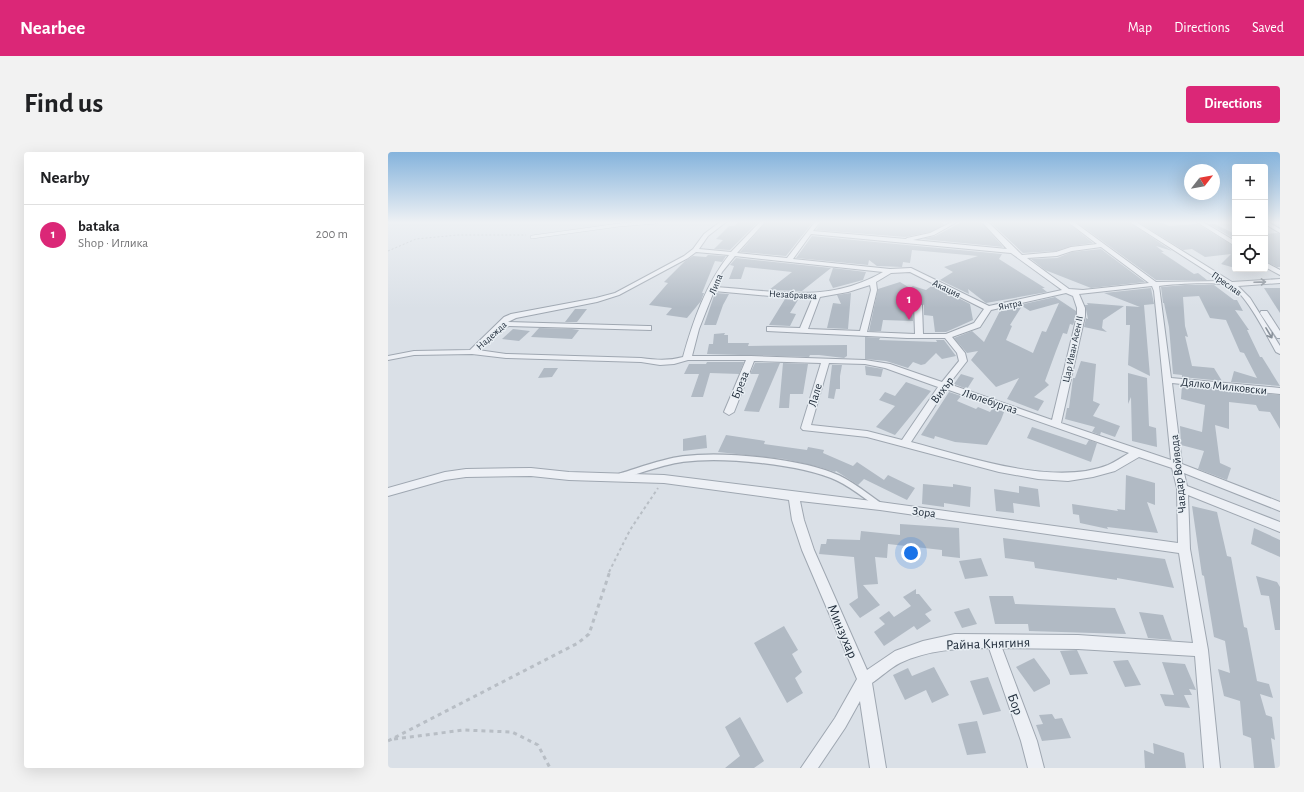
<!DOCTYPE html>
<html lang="en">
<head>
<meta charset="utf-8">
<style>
	:root { --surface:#fff; --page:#f2f2f2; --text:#202124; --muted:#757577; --line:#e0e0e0; --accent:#db2777 }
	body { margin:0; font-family:"Alegreya Sans",sans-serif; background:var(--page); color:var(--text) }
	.controls { position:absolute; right:12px; top:12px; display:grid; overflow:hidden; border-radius:4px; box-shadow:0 4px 16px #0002 }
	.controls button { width:36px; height:36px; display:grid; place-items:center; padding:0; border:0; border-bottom:1px solid var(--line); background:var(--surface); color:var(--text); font:20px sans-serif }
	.compass { position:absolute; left:796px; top:12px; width:36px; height:36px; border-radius:50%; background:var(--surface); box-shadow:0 4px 16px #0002; rotate:59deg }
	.you { position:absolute; left:523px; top:401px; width:14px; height:14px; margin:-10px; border:3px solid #fff; border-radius:50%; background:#1a73e8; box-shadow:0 0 0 6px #1a73e833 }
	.badge { display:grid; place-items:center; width:26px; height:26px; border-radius:50%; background:var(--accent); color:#fff; font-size:13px; font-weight:700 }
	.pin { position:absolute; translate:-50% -33px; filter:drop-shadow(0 1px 2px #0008) }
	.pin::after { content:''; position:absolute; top:21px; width:14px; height:12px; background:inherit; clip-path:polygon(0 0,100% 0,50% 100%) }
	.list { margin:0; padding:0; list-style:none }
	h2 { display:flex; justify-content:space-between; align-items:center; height:52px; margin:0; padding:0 16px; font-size:17px }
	h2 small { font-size:13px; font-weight:400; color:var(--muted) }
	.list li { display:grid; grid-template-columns:26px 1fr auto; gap:12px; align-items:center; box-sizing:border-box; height:60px; padding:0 16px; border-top:1px solid var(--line) }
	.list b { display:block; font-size:15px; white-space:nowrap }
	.list p { margin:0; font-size:13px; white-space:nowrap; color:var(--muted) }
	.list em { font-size:13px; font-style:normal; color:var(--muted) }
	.icon { flex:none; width:22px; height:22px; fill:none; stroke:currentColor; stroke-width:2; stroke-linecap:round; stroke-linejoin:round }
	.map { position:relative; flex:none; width:892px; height:616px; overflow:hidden; border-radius:4px }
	header { display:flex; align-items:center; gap:24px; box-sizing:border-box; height:56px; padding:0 20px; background:var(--accent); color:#fff }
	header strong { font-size:19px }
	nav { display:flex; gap:22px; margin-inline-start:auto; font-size:14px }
	.intro { display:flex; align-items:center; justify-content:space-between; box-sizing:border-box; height:96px; padding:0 24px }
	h1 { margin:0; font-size:28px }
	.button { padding:10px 18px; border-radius:4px; background:var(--accent); color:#fff; font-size:14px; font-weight:700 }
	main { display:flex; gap:24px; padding:0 24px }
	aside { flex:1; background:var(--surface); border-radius:4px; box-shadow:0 4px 16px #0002 }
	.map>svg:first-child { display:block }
</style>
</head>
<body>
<header>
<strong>Nearbee</strong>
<nav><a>Map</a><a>Directions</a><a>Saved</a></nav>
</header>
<div class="intro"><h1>Find us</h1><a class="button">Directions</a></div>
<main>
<aside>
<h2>Nearby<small></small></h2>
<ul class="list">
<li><span class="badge">1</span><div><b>bataka</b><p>Shop · Иглика</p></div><em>200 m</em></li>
</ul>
</aside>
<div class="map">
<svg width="892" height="616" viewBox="0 0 892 616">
	<rect width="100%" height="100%" fill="#dae0e7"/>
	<g fill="#b1bac4" fill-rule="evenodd">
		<polygon points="351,70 370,70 342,98 326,97 335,88 328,87 341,74 346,74"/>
		<polygon points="378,70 425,70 398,104 352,100"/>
		<polygon points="433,70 554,70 556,73 542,80 517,85 428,78"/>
		<polygon points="574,70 593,70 615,95 534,87 547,84"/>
		<polygon points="602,70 679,70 705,91 683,94 668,99 635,101"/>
		<polygon points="688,70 741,70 784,99 768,94 776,100 773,100 806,122 810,121 819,128 768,128"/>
		<polygon points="750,70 771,70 781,74 810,72 847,95 847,116 833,112 843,102 817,105 804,97 795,98"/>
		<polygon points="821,72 827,72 847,82 847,87"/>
		<polygon points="890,81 892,82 892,115 889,115 877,109 877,82"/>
		<polygon points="424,84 614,102 611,107 657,136 654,136 659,140 598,151 580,137 581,142 552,128 565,120 556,115 590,104 524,98 522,111 515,110 514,115 489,114 481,108 480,113 408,106"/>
		<polygon points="713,97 757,130 703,136 657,118 643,107 669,106 684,100"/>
		<polygon points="320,103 338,104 334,110 327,109 314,141 316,141 313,149 299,166 278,163 284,156 261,153 280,131 276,130 297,109 305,104 318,105"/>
		<polygon points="348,106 443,116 414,139 381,138 404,120 357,115 353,127 341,127 346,114 342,113"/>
		<polygon points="445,116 478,120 475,128 445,136 441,128"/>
		<polygon points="512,130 522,136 525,134 538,138 545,133 582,152 585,168 558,180 547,180 545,164 536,163 536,153 529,150 524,153 525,169 495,168 493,179 481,179 490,137"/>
		<polygon points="797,133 826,133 846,148 849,148 855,159 847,158 861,178 859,178 872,205 874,205 892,234 843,230 846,219 869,226 856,201 852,200 838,168 822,166 811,144 795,145 797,174 800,185 797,184 804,214 826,216 834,229 794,225 794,223 785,222 781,175 776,151 775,151 773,135"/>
		<polygon points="763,136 766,152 756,153 762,224 740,213 742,173 738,173 738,154 752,155 716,141"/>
		<polygon points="876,136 892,136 892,161"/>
		<polygon points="327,141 341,142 335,153 328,173 316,173"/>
		<polygon points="463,141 460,177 439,176 445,151 453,152 449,143"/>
		<path d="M667,145L688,159V164L685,173L682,172L679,182L675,181L668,199L657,229L661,233L646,245L656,249L650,259L619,247L631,226L608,235L583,208L590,199L579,201L566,186L584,179L596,190L613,157ZM671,151L658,180L654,179L645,201L618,188L624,174L622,173L634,154L642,159Z"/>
		<polygon points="397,147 410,148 402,161 408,162 402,174 381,173"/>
		<polygon points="699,151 736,154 715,168 714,176 719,180 696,175 698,166 700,167 697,153 700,153"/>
		<polygon points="187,157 199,157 189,170 177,170"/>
		<polygon points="151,176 184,177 191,178 184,187 143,185"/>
		<polygon points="125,177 142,179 131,189 114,187"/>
		<polygon points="337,181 336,183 340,183 340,191 361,191 360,194 459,193 459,204 456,206 431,203 422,203 421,205 319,202 321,192 325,192 326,182"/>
		<polygon points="477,185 492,186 491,188 549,190 548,188 556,188 568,204 554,207 548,201 537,212 533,213 525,210 520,216 498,209 477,207"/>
		<polygon points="693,209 708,212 705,249 712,252 705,264 732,274 727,285 713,280 712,283 704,280 707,275 677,267 679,256 681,256 685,226 687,226"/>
		<polygon points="319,210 356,210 351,222 322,221 315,245 303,245 311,222 296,222 301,212 318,212"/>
		<polygon points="367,211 392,211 371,260 356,259 371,222 362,222"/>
		<polygon points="395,211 420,212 415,242 402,242 401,256 391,256"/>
		<polygon points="444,213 454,213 452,224 452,237 448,237 446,247 440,246"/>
		<polygon points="477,214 495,217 493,225 478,223"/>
		<polygon points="156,216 170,216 164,225 150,226"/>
		<polygon points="740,221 759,226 761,274 768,276 769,295 744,289 743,245 740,252"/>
		<polygon points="573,222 586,226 579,237 566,232"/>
		<polygon points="518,230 543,239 507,283 488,275 507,254 491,248 497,240 507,244"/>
		<polygon points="794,233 892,243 892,277 882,260 871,259 868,253 841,250 841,277 827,273 832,311 843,316 839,328 810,317 816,299 793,293 792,274 814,280 817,253 793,247"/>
		<polygon points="561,240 573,244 569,249 588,257 590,255 602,260 605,256 616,260 613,268 599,293 567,290 547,284 546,287 533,283"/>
		<polygon points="644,275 698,293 701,288 709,291 703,310 639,286"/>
		<polygon points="318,283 319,296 295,299 295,287"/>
		<polygon points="338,283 377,289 376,292 419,298 420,295 436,298 435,301 465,314 469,310 496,328 500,323 527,336 519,348 476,327 470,333 448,319 447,320 431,315 396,307 330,300"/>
		<polygon points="738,323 767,331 767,353 759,350 770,381 719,375 720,377 692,371 691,363 685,362 684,352 730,359 729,357 737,358"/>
		<polygon points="535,332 565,335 565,332 583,335 582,355 556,351 556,355 534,352"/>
		<polygon points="631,334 650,337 652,355 625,351 626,361 608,359 606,337 631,341"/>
		<polygon points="804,354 829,360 839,404 843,405 856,475 859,476 869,529 881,532 885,546 872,542 878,563 884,565 887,588 883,586 887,616 866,616 863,586 855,583 852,549 836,544 830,517 842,521 837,489 826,485 816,424 814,423"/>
		<polygon points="512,372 571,376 572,406 554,404 554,398 500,392 499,406 487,405 490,432 475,433 492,453 472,466 461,452 470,446 466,405 431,402 433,392 438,392 439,387 472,388 473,379 512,383"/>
		<polygon points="866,376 892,388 892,405 863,392"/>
		<polygon points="615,386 777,407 786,436 729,426 729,428 647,416 646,410 617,406"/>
		<polygon points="593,406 600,424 577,427 571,409"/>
		<polygon points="868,424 889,430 892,435 892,478 887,478 881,444 873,443"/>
		<polygon points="528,437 528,442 531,442 544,458 537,462 543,469 529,478 526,474 496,494 486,480 497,472 491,466 501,459 506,465 523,454 515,445"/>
		<polygon points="601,444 625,444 627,452 727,456 738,482 641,479 640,472 607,472"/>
		<polygon points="581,456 589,472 574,476 566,460"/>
		<polygon points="751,460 775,463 784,488 760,486"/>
		<polygon points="396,474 410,498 404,502 414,520 407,526 415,541 399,551 366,491"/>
		<polygon points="689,498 700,522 682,523 672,499"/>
		<polygon points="646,506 662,528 662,532 646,540 628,515"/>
		<polygon points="740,508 753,533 737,535 725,509"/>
		<polygon points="774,510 797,512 808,538 801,537 804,543 796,543 802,556 777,554 772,542 786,543"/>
		<polygon points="546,515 561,543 544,551 538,538 517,548 505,523 520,516 524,524"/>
		<polygon points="600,525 613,559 595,563 582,529"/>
		<polygon points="664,562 667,567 674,566 683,586 654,589 648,573 655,572 651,563"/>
		<polygon points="352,565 376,609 366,616 337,616 352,604 337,575"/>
		<polygon points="589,569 598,601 579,603 570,572"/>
		<polygon points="765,591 796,601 798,616 757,616 756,598 766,602"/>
	</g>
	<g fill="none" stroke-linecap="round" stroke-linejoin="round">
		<defs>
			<polyline id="service-far1" points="144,85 231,73 268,70"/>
			<path id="service" d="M233,324C253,318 273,310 295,307C336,302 412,309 450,326C465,333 478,344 491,353"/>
			<g id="minor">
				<path d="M332,70H338L320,84L311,97L343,100L372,70H377L349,101L399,106L427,70H432L425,79L518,87L519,86L542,81L564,70H569L546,83L525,88L619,97L594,70H600L634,103L668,100L683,95L709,92L680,70H686L768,130L834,129L742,70H748L844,130L892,127V131L850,134L862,146L892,194V202L888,200C879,184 858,141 842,134C830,129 785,132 771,134L783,226L892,236V242L784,231L794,312L892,350V359L796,321L799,334L892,370V380L800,343L802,397L820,498L832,616H816L807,504L690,497L614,496L649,589L656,616H640L633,589L601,496C570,496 540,498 512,511C502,516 493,525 484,531L498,616H482L472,549L457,576L430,616H413L447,566L469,527L414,398L404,368L401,348L276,331L181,328L143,324L78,325L57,328L0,344V336L57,320L78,317L143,316L181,320L276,323L492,350L790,391L789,336L784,316L751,305L727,319L705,325L680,329L650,327L611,320L479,285L415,278L413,276L433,211L366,209L346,260L341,263L336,260L358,208H300L286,212L272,213L253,210L118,206L84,202L26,203L0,208V204L26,199L82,198L116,165L123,162L208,146L227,141L296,104L305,97L316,82ZM423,82L623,101L674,138L601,154L523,116L502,117L405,107ZM713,95L761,131L695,138L681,137L639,106L669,104L684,99ZM308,100L341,103C318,132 305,169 295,205C280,209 268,208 253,206L118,202L90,198L116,174L263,178V174H260L120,170L128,166L209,150L231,143L300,106ZM347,104L495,120C439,152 389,139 328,135L334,120ZM522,120L596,157L586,171L558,182H535L534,153L530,151L526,153L527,182L479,180L489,138L488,130L503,121ZM482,133L483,138L472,179L420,177L432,145L460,140ZM764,134L766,139L783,308L673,271L697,164V156L691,142ZM326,139L394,145H425L412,176L382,175H379V179L519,186H557L569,201L571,209L554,230L502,212L477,208L363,204H304L311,177ZM678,141L685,144L689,156V164L664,268L561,232L579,209L577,201L564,185L592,175L603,158ZM441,211L477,212L497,216L550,235L514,288L479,279L423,273ZM558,237L741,301C734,305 727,310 720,313C665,335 577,304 523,290ZM412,349L492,358L791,401L805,491L690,483L567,482L535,489L507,499L479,518L426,398L416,368Z"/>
				<polygon points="809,70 815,70 847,89 847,94"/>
				<polygon points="877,70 880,70 892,77 892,81 877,72"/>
				<polygon points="877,110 892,118 892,123 877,115"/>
				<polygon points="873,159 879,159 892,179 892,186 889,186 872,161"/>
			</g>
		</defs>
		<use href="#service-far1" stroke="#9fa7b1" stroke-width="4"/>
		<use href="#service" stroke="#9fa7b1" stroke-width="8"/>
		<use href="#minor" stroke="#9fa7b1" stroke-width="2"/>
		<polyline stroke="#b8bec5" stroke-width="1" stroke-dasharray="2 2" stroke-linecap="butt" points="0,99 28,87 70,83 138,83"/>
		<polyline stroke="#b8bec5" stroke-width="2" stroke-dasharray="3 3" stroke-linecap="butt" points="221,420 242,378 270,336"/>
		<g stroke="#b8bec5" stroke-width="3" stroke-dasharray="4 4" stroke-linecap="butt">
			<polyline points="6,587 76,578 124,580 150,593 162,616"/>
			<polyline points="0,589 190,491 201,482 222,419"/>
		</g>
		<use href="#service-far1" stroke="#edf0f5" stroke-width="3"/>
		<use href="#service" stroke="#edf0f5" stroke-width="5.5"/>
		<use href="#minor" fill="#edf0f5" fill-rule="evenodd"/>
	</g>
	<defs><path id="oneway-shaft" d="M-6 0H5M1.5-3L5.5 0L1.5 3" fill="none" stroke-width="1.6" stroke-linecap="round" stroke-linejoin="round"/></defs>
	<g stroke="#889099">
		<use href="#oneway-shaft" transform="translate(872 130) rotate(-2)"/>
		<use href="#oneway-shaft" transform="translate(881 181) rotate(59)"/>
	</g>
	<linearGradient id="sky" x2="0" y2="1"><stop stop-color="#85b3dc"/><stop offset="0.45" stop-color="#eef1f4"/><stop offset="1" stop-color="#eef1f4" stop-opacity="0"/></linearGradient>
	<rect width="892" height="156" fill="url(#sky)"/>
	<g text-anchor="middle" stroke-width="3" stroke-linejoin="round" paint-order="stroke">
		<g font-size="10" fill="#232f3d" stroke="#e9eff4">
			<text transform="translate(839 131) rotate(35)" y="4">Преслав</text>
			<text transform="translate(327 132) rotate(-68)" y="4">Липа</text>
			<text transform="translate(559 136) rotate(26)" y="4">Акация</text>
			<text transform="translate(405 142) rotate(3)" y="4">Незабравка</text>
			<text transform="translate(622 152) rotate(-11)" y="4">Янтра</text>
			<text transform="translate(103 183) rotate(-42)" y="4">Надежда</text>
			<text transform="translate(684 197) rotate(-78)" y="4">Цар Иван Асен II</text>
		</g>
		<g font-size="12" fill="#232f3d" stroke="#e9eff4">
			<text transform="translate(352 233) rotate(-68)" y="4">Бреза</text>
			<text transform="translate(836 234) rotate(6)" y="4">Дялко Милковски</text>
			<text transform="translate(554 238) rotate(-53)" y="4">Вихър</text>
			<text transform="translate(427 243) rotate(-74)" y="4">Лале</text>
			<text transform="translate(602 249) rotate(19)" y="4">Люлебургаз</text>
			<text transform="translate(790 322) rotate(-96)" y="4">Чавдар Войвода</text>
			<text transform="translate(536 360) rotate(8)" y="4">Зора</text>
		</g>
		<g font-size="14" fill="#232f3d" stroke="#e9eff4">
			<text transform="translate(455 479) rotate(67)" y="5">Минзухар</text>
			<text transform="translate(600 491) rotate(-2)" y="5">Райна Княгиня</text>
			<text transform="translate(628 552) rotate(70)" y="5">Бор</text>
		</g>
	</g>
</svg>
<div class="controls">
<button>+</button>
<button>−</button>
<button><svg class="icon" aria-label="locate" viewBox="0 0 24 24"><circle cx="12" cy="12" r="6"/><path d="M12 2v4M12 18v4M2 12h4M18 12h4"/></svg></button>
</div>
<svg class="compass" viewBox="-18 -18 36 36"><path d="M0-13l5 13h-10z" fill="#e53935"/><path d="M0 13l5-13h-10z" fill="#757577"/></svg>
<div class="you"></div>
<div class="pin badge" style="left:521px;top:168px">1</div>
</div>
</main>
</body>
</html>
